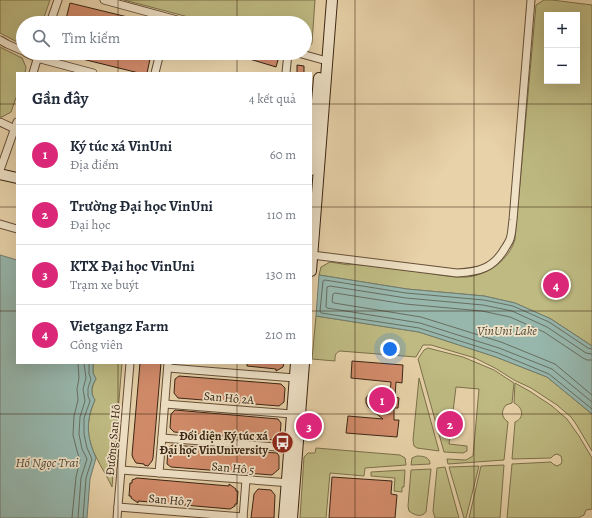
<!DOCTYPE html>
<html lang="vi">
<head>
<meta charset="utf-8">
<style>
	:root { --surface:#fff; --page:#f6f6f7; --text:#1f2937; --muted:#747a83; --line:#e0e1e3; --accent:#db2777 }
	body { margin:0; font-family:Alegreya,serif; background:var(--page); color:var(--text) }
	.controls { position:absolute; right:12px; top:12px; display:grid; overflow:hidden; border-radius:0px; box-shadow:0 4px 16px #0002 }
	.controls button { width:36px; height:36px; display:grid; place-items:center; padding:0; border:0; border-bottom:1px solid var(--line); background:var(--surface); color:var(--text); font:20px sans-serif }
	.you { position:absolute; left:390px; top:349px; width:14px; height:14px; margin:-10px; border:3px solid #fff; border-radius:50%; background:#1a73e8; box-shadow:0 0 0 6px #1a73e833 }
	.badge { display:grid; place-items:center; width:26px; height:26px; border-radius:50%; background:var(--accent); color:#fff; font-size:13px; font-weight:700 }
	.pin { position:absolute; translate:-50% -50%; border:2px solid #fff; box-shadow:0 1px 4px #0006 }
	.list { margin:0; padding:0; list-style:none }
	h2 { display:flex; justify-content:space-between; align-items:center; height:52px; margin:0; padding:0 16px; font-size:17px }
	h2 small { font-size:13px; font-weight:400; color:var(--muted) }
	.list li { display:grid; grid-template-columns:26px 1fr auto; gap:12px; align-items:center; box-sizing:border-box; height:60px; padding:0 16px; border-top:1px solid var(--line) }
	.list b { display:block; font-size:15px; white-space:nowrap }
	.list p { margin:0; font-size:13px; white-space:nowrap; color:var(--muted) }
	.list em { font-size:13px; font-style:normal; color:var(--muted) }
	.icon { flex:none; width:22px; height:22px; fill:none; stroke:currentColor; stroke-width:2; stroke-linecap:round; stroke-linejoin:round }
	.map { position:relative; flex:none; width:592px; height:518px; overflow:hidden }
	.search { position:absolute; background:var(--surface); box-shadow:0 4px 16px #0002; left:16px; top:16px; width:296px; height:44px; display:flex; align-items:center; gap:10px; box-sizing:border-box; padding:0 14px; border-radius:22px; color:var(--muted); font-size:15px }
	.panel { position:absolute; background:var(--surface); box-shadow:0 4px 16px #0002; left:16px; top:72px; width:296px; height:292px; border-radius:0px }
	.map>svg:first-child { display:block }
</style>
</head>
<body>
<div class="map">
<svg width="592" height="518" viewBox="0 0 592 518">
	<rect width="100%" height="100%" fill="#e8d2a9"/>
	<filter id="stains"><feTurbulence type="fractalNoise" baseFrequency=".005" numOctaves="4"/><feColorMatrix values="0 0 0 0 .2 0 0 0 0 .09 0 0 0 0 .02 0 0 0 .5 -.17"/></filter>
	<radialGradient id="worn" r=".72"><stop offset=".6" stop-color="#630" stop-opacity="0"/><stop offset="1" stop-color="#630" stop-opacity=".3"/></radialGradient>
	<g fill="#beba82" stroke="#7c704b" fill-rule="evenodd">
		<polygon points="0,0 50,0 42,23 23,23 23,45 0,33"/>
		<polygon points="124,0 315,0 312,43 308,49 305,48 305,23 211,23"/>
		<path d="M544,0H552L592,5V346L551,319L515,303L484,296L407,289L319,275L321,267L330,262L349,265L350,264C374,266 398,269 421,272C436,274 452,278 467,277C488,275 510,259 515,239L536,5ZM547,15H577V81H547Z"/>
		<polygon points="0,47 22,58 26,67 25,73 17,73 17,95 11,112 2,117 0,117"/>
		<path d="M316,316L419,332L496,357L547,377L592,414V451L576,424L571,417L557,405L531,388L514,380L495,368L475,358L431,345H423L416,357L340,351C335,353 335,356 335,361L312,359Z"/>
		<path d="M428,348L463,357L494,370L514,383L512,403L506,405C501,411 501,417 508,422L504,460L448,464L447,459L466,460L473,456L479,389L456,387L449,444L467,446V451L463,453L444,452L418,359L424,350Z"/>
		<path d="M93,363H122L112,487C107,476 101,467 96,457C86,437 86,420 95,400C90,393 92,386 96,379L93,373Z"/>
		<polygon points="419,378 439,451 417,448 414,446 413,440"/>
		<path d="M515,383L531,392L552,406L567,419L579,436L592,458V509L586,510L584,515L578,518H507L512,464L551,462L553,464L557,466L561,464L562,461L561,456L557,454L554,455L551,458L512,459L515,422C525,418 523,407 514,403Z"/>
		<polygon points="316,448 400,455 405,458 406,465 365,468 364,476 330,473 326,518 300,518 304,457 308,453 315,453"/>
		<path d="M417,456C423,456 430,457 430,464L411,465L412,458Z"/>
		<polygon points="504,465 500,518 469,518 481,466"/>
		<polygon points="479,466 466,518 464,518 449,467"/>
		<polygon points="445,467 459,518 435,518 433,511 437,468"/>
		<path d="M431,469L426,512C421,518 414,515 409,511L408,506L411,470Z"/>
		<polygon points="405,470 404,487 402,487 402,492 394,491 395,478 371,476 371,472"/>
	</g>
	<g fill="#97b7ad" stroke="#727d70">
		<path d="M0,255L17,260V363H93V373L96,379C91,386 90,393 95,400C85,422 87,437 96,458L90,479L87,518H0Z"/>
		<polygon points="319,275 407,289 484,296 515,303 551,319 592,346 592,414 547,377 496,357 419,332 316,316"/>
	</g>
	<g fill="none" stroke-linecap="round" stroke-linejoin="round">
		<g stroke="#686e60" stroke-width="1">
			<polyline points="592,349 588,348 549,322 513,306 484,300 406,293 325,280 323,281 320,311 321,313 419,328 498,353 549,374 592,409"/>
			<polyline points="592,354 586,353 547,327 512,311 483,305 406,298 330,286 327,287 326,307 327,308 420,323 499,348 552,369 592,402"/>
			<polyline points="592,360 587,360 583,358 544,332 510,317 482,311 405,304 335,293 333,294 332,302 334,303 421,317 501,342 555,364 592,395"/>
			<polyline points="72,518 76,477 80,460 77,451 73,435 74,416 78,400 77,389 79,378 78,363"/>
			<polyline points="78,518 81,478 87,459 82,449 79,434 80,417 85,401 83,389 86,378 84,363"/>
			<polyline points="83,518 86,478 92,459 87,448 84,434 84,418 90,401 88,396 88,388 91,379 89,374 89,363"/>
		</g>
	</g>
	<g fill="#d38c6b" stroke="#3a2514">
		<polygon points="70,3 144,21 144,23 84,23 66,19"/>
		<polygon points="66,53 126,53 150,59 147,73 139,73 66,55"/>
		<polygon points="233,53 255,53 278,60 276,67 233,54"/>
		<polygon points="297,65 304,66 304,73 297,73"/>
		<polygon points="352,361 403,365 402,383 396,382 395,397 399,398 398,408 394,408 394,420 399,420 397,437 346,433 348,416 383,419 368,407 366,403 366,398 369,394 372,392 390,394 391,382 351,378"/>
		<polygon points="140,363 161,363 153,458 152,461 148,466 144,465 144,464 136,463 133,458 132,455"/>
		<polygon points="247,363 284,363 283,367 276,371 276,369 247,366"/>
		<polygon points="179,376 281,384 285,388 284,402 279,406 178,398 174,393 175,379"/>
		<polygon points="175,410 278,419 281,423 280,437 276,440 174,432 170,428 171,414"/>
		<polygon points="172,445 277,453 279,456 279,469 272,475 171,467 167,464 168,448"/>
		<polygon points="332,477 392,481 391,494 397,495 395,518 329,518"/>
		<polygon points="137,478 229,486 229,484 236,489 236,491 238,491 237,504 235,504 235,506 230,509 138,501 138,503 131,498 131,496 129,496 130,483 132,483 132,480"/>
		<polygon points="258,489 271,490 275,495 274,518 251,518 254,494"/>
	</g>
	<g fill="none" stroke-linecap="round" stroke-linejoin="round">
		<defs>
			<g id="street">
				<polyline points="104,0 188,23"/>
				<polyline points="50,23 58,0"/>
				<polyline points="0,40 7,44 23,51"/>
				<polyline points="26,53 37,58 93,73"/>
				<polyline points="151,53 160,56"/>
				<polyline points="298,53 327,61"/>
				<polyline points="33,73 39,53"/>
				<polyline points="155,73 160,53"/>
				<polyline points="286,73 288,53"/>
				<polyline points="0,122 17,130"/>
				<polyline points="0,170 17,122"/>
				<polyline points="0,224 17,229"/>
				<path d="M312,255L457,273C479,272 494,268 505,248C507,245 509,242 510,239C512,234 512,226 513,220L531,0"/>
				<polyline points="168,368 295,378"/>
				<polyline points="165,404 292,414"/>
				<polyline points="162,438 290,448"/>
				<polyline points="121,470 291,483"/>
				<polyline points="159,473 168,363"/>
				<polyline points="118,507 243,517"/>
				<polyline points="117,518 130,363"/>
				<polyline points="243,518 246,480"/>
			</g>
			<g id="secondary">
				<polyline points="311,170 319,78"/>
				<polyline points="0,174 17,178"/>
				<polyline points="311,271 332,0"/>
				<polyline points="284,518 296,363"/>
				<polyline points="292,518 304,363"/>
			</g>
		</defs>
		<use href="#street" stroke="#665039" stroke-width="9"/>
		<use href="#secondary" stroke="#3a2514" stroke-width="12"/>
		<use href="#street" stroke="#f0e2c7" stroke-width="7"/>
		<use href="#secondary" stroke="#f0e2c7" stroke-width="10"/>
	</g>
	<path fill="none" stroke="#3a2514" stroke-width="1" stroke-opacity="0.55" d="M118,0V23M237,0V23M355,0V518M474,0V518M118,53V73M237,53V73M0,104H17M311,104H592M0,207H17M311,207H592M0,311H17M311,311H592M118,363V518M237,363V518M0,414H592"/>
	<defs>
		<symbol id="bus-disc" viewBox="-11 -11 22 22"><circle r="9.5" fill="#8f2418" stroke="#f0e2c7"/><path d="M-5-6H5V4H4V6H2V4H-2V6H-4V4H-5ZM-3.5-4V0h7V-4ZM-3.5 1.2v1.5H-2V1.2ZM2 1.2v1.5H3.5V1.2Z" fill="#fff"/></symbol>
	</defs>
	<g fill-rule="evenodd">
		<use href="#bus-disc" x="270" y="430" width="25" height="25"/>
	</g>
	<g text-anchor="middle" stroke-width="3.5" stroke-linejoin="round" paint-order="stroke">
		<g font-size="12" fill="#3a2514" stroke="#f0e2c7">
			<text transform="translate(229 398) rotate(5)" y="4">San Hô 2A</text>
			<text transform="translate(113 440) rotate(-85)" y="4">Đường San Hô</text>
			<text transform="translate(233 468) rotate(5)" y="4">San Hô 5</text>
			<text transform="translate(170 500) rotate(5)" y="4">San Hô 7</text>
		</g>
		<g font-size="12" font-weight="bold" fill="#3a2514" stroke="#f0e2c7" text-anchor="end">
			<text x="268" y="440">Đối diện Ký túc xá<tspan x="268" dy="14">Đại học VinUniversity</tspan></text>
		</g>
		<g font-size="13" font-style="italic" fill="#514a3a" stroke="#f0e2c7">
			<text x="507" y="335">VinUni Lake</text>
			<text x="47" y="467">Hồ Ngọc Trai</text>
		</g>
	</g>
	<rect width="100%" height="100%" filter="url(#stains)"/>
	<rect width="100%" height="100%" fill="url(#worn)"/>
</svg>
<div class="controls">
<button>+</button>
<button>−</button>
</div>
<div class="you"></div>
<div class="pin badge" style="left:382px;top:400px">1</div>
<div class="pin badge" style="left:450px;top:424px">2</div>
<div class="pin badge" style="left:309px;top:426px">3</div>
<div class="pin badge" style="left:556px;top:285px">4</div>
<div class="search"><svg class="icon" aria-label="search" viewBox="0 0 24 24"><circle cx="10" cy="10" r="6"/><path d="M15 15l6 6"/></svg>Tìm kiếm</div>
<section class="panel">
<h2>Gần đây<small>4 kết quả</small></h2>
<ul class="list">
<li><span class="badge">1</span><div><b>Ký túc xá VinUni</b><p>Địa điểm</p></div><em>60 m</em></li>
<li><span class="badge">2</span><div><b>Trường Đại học VinUni</b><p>Đại học</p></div><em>110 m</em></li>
<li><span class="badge">3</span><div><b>KTX Đại học VinUni</b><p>Trạm xe buýt</p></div><em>130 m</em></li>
<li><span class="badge">4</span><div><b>Vietgangz Farm</b><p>Công viên</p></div><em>210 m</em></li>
</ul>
</section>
</div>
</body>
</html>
